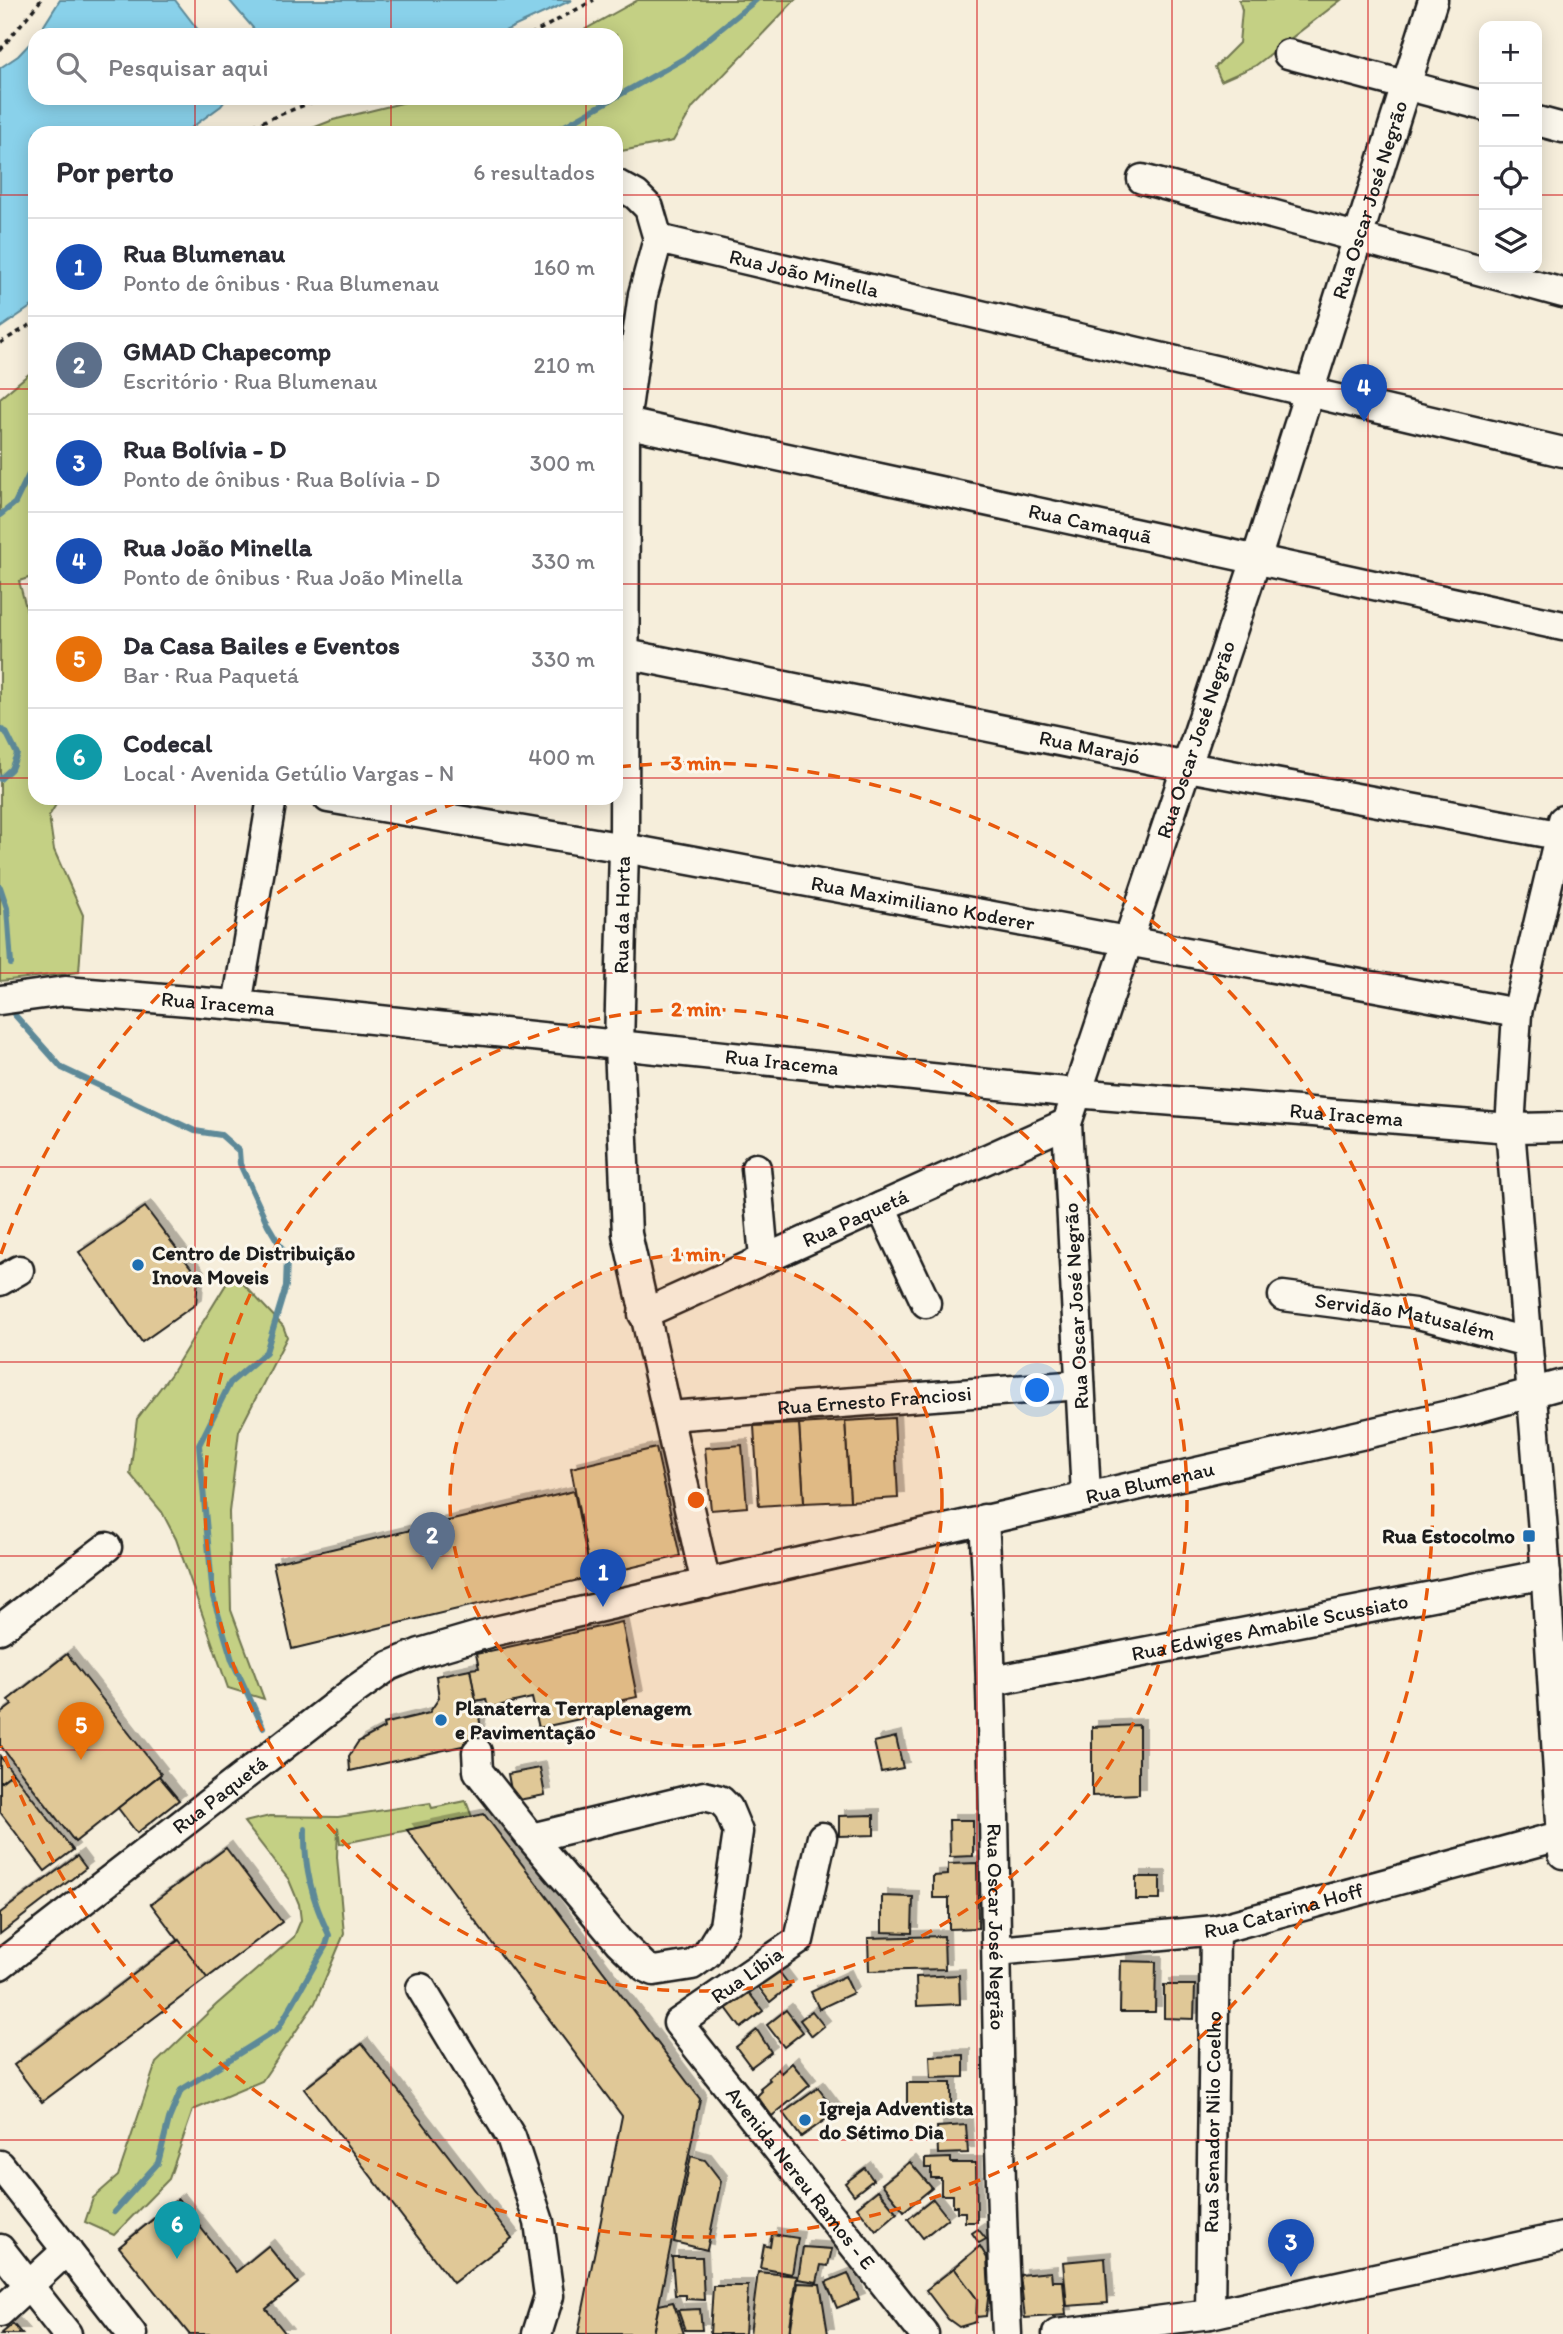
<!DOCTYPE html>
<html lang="pt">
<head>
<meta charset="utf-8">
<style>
	:root { --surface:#fff; --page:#f7f7f7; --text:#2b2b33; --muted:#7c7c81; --line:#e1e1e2; --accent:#0b8043 }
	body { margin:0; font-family:Itim,sans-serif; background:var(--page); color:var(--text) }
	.controls { position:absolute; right:21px; top:21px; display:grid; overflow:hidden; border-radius:14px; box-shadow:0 4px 18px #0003 }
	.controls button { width:63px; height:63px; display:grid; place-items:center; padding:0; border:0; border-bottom:2px solid var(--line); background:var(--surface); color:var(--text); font:35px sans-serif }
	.you { position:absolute; left:1038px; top:1391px; width:24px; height:24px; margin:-18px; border:5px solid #fff; border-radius:50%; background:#1a73e8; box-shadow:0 0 0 10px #1a73e833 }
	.badge { display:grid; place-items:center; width:46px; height:46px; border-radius:50%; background:var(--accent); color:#fff; font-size:23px; font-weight:700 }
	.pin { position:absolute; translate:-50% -58px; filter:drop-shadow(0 2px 4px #0008) }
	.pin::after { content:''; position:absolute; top:37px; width:24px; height:21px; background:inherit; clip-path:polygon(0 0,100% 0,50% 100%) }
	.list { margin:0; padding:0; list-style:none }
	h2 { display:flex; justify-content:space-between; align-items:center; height:91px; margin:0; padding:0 28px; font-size:30px }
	h2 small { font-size:23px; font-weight:400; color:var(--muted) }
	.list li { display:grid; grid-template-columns:46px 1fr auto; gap:21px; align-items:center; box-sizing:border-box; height:98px; padding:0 28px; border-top:2px solid var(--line) }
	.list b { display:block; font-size:26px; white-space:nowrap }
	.list p { margin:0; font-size:23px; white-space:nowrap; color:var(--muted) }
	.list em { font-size:23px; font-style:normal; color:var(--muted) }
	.icon { flex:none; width:38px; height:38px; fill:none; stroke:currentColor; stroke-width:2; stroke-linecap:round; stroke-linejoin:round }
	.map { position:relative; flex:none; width:1563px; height:2334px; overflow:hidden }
	.search { position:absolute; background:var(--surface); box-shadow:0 4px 18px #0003; left:28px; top:28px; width:595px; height:77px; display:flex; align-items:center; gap:18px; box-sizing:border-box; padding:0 24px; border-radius:21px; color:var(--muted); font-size:26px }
	.panel { position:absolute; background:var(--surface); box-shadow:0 4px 18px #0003; left:28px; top:126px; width:595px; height:679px; border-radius:21px }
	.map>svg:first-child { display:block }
</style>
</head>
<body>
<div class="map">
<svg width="1563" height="2334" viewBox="0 0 1563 2334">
	<defs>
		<filter id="shadow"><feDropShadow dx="6" dy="-6" stdDeviation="0" flood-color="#0004"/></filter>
	</defs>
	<rect width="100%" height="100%" fill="#f6eedb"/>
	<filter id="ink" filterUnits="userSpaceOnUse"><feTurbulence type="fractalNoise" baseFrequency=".0143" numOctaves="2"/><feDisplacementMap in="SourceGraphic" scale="14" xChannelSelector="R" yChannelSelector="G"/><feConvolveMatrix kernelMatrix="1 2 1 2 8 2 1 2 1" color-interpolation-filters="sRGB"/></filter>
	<g filter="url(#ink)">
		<g fill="#c4d084" stroke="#707650" stroke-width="2">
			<polygon points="638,0 795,0 693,107 673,141 616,152 616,133 300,133 333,120 422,98 616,98 616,35 575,35"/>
			<polygon points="1239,0 1341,0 1255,66 1221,81 1215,67 1239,43 1242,10"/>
			<polygon points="35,369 35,576 19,581 29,619 35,628 35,798 60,798 49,816 54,850 83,915 79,972 0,981 0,398"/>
			<polygon points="233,1273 283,1326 287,1337 239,1431 229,1512 231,1610 264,1699 228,1688 176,1539 162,1512 130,1474 137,1419 171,1374"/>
			<polygon points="466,1801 472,1817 340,1844 338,1827 337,1857 344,1934 315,2003 262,2081 193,2110 169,2179 114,2235 85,2222 93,2198 118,2176 156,2063 216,2005 294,1937 301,1920 299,1904 289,1880 244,1822 270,1816 338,1817 430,1803 432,1808"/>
		</g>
		<g fill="#89d1ea" stroke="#5d8998" stroke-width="2">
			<polygon points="60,0 175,0 202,35 38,35"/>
			<polygon points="229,0 572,0 496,35 259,35"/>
			<polygon points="35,38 35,98 227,98 221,106 184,133 35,133 35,304 0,328 0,68 18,56"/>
		</g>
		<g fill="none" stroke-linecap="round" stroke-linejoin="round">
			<g stroke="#5d8998" stroke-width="6">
				<polyline points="616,97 685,58 756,0"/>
				<polyline points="552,133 614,98"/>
				<polyline points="0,515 15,503 35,462"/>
				<polyline points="0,729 6,732 17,754 11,769 0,779"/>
				<polyline points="0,887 7,908 11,964"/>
				<polyline points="14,1014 62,1068 195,1131 221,1135 239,1151 240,1164 268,1225 287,1257 286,1286 266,1352 230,1383 199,1445 213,1597 232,1660 263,1727"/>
				<path d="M114,2212L158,2163L169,2119L181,2090L278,2029L326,1945L329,1935C312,1900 304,1868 305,1829"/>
			</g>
		</g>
		<g fill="#e0c897" stroke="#1c1c1c" stroke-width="2" filter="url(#shadow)">
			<polygon points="145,1207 198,1277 196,1304 142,1342 79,1252"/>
			<polygon points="894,1418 898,1498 850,1501 845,1421"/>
			<polygon points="845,1421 850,1501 804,1503 799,1424"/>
			<polygon points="799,1424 804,1503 759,1506 754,1426"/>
			<polygon points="742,1445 747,1507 711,1510 705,1448"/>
			<polygon points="656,1448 680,1556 591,1577 571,1468"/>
			<polygon points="574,1491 591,1577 292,1649 273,1563"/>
			<polygon points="622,1622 637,1697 618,1701 620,1710 539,1728 532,1698 488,1708 486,1699 475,1701 470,1669 479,1668 476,1654"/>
			<polygon points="67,1654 161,1774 75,1842 0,1745 0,1714 12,1705 8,1700"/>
			<polygon points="470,1669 480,1722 477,1739 471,1744 350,1771 349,1756 358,1742 384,1728 383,1724 429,1713 439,1698 436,1676"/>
			<polygon points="1139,1725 1139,1794 1092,1796 1092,1727"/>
			<polygon points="896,1737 903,1768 881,1772 874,1742"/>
			<polygon points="0,1756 13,1773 0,1783"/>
			<polygon points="540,1768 545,1795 513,1801 508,1774"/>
			<polygon points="13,1773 73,1850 45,1871 0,1812 0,1783"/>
			<polygon points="159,1776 179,1800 137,1833 118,1808"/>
			<polygon points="484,1814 700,2099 653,2334 578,2334 622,2116 407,1830"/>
			<polygon points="874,1815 874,1835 839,1836 839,1816"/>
			<polygon points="949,1820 973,1820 973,1856 950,1857"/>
			<polygon points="226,1848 282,1922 207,1978 151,1904"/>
			<polygon points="77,1856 86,1868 0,1934 0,1913"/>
			<polygon points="977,1863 978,1928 949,1929 949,1898 933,1898 933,1876 948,1875 948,1864"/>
			<rect x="1136" y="1877" width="24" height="23"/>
			<polygon points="882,1896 913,1897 912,1933 882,1932"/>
			<polygon points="944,1936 945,1969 869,1971 868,1938"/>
			<polygon points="179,1940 207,1978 42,2102 14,2065"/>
			<polygon points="1121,1961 1156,1962 1155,2012 1120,2012"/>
			<polygon points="774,1965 790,1986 770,2002 754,1981"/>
			<polygon points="959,1975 960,2004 917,2006 916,1977"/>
			<polygon points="845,1976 853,1993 819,2009 811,1992"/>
			<polygon points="1164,1985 1195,1985 1194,2019 1164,2018"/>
			<polygon points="746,1989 763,2011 741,2028 724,2005"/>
			<polygon points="786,2010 803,2032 784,2047 767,2025"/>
			<polygon points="812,2011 824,2026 812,2036 800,2020"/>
			<polygon points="757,2030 771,2052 751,2067 736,2047"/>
			<polygon points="362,2044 512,2238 453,2283 304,2089"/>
			<polygon points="964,2055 964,2077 931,2078 930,2056"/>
			<polygon points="792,2063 810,2085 772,2116 757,2096 762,2091 760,2088 770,2080 768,2078 778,2069 781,2073"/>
			<rect x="907" y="2083" width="44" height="29"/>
			<polygon points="818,2088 836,2112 801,2137 783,2113"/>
			<polygon points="966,2125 968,2153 938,2154 937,2127"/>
			<polygon points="691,2156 705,2160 721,2181 707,2250 674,2242"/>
			<polygon points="951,2158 951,2163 976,2163 977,2222 965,2222 965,2212 957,2212 957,2206 953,2206 953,2195 941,2195 941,2178 931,2178 931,2168 925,2168 925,2159"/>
			<polygon points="910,2162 932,2188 904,2211 882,2184"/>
			<polygon points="865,2168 873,2180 854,2195 845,2183"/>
			<polygon points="878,2190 897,2213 876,2231 857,2207"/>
			<polygon points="178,2199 236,2272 268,2246 298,2283 266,2309 286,2334 189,2334 119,2247"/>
			<polygon points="933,2199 948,2218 923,2238 908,2219"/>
			<polygon points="978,2229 986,2239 979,2243 972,2233"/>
			<polygon points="772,2234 798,2238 792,2274 760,2268 764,2245 770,2247"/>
			<polygon points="980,2246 987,2258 989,2290 986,2316 976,2317 977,2299 954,2268"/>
			<polygon points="803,2247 832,2249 828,2266 821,2265 817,2282 798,2279"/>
			<polygon points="672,2257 702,2257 704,2300 686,2299 686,2295 675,2295"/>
			<polygon points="1105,2258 1108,2303 1067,2306 1063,2262"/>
			<polygon points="954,2268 977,2299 976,2322 959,2327 948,2319 926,2290"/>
			<polygon points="758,2272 797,2276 789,2334 750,2334"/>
			<polygon points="1051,2272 1052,2281 1063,2281 1066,2315 1025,2318 1020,2275"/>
			<polygon points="848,2273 859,2299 837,2308 826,2282"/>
			<polygon points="798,2283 820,2284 828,2334 790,2334"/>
			<polygon points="713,2286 748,2286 745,2334 710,2334"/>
			<polygon points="673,2302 684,2334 653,2334 659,2305"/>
			<polygon points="700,2309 702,2330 685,2330 678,2310"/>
			<polygon points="13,2324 22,2334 1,2334"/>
		</g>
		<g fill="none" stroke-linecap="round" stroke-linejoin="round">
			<defs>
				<g id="minor">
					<polyline points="1288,54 1484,106"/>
					<polyline points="1537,121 1563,128"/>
					<polyline points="1142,179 1563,293"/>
					<polyline points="616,184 636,195 649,208 658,239 643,294 625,423 624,848 619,1046 627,1234 706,1584"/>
					<path id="s1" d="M658,239L1563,452"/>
					<path id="s2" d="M616,421L1563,626"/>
					<path id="s3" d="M616,652L1188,767L1563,836"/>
					<path id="s4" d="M328,798L624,848L1517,1013"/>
					<polyline points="1563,820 1517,1013 1510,1128 1543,1531 1563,1854"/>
					<path id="s5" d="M0,1000L65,991L237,1005L1075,1093L1510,1128L1563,1127"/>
					<polyline points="237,1005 272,798"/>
					<polyline points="756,1168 764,1258"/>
					<polyline points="881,1207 926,1303"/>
					<polyline points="0,1281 19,1270"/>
					<path id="s6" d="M1283,1296L1414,1313L1527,1342"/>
					<path id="s7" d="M643,1314L1067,1123"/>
					<path id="s8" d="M669,1416L1080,1385"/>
					<path id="s9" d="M1086,1495L1067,1123L1256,560L1433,0"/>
					<path id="s10" d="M984,1519C999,1791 993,2062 1007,2334"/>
					<polyline points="0,1629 107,1547"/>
					<path id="s11" d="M993,1681L1546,1574"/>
					<polyline points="477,1752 478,1771 531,1838 619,1942 645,1967 654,1971 692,1965 707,1954 724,1926 738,1832 728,1808 720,1800 704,1796 531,1838"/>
					<path id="s12" d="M822,1837L799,1940L678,2023L924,2334"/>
					<path id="s13" d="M998,1951L1215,1930L1563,1835"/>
					<path id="s14" d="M0,1965L355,1690L389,1666L420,1653L495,1631L1462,1412L1563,1384"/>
					<polyline points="421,1988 511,2137 539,2222 549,2296 537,2334"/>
					<polyline points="0,2165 132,2334"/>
					<polyline points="0,2249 67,2334"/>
					<polyline points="0,2312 67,2250"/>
					<path id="s15" d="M1210,2314L1215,1930"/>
					<polyline points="1057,2334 1210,2314 1563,2237"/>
				</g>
			</defs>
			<use href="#minor" stroke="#1c1c1c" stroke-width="33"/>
			<g stroke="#1c1c1c" stroke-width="3.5" stroke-dasharray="5 5" stroke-linecap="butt">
				<polyline points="530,35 594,0"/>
				<polyline points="0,50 41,0"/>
				<polyline points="234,133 322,98"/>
				<polyline points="0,343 35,322"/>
			</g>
			<use href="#minor" stroke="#fbf7ec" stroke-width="28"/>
		</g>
	</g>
	<path fill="none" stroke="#d62828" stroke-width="2" stroke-opacity="0.55" d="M195,0V35M391,0V35M586,0V35M782,0V2334M977,0V2334M1172,0V2334M1368,0V2334M195,98V133M391,98V133M586,98V133M0,195H35M616,195H1484M1537,195H1563M0,389H35M616,389H1563M0,584H35M616,584H1563M0,778H35M616,778H1563M195,798V2334M391,798V2334M586,798V2334M0,973H1563M0,1167H1563M0,1362H1563M0,1556H1563M0,1750H1563M0,1945H1563M0,2140H1563"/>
	<circle cx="696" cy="1500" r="246" fill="#e8590c" fill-opacity=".12"/>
	<g fill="none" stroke="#e8590c" stroke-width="3.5" stroke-dasharray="12 9">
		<circle cx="696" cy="1500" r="246"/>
		<circle cx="696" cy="1500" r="491"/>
		<path d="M1 1254A737 737 0 0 1 468 799M619 767A737 737 0 1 1 1 1746"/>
	</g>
	<g fill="#1f6fb2" stroke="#fbf7ec" stroke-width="2.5">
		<circle cx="138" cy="1265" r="7"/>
		<rect x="1522" y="1529" width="14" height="14" rx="3.5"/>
		<circle cx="441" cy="1720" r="7"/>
		<circle cx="805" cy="2120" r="7"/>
	</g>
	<g text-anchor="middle" stroke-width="6" stroke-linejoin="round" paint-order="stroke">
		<g font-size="21" fill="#1c1c1c" stroke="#fbf7ec">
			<text dy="7" stroke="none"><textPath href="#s9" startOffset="1344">Rua Oscar José Negrão</textPath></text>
			<text dy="7" stroke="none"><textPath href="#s1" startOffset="150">Rua João Minella</textPath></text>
			<text dy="7" stroke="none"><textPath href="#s2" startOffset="485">Rua Camaquã</textPath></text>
			<text dy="7" stroke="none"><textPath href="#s9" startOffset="777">Rua Oscar José Negrão</textPath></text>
			<text dy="7" stroke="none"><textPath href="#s3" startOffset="483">Rua Marajó</textPath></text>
			<text dy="7" stroke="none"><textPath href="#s4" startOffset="604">Rua Maximiliano Koderer</textPath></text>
			<text transform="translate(622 915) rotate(-89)" y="7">Rua da Horta</text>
			<text dy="7" stroke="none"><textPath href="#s5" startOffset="219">Rua Iracema</textPath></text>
			<text dy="7" stroke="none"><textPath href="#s5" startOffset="786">Rua Iracema</textPath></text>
			<text dy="7" stroke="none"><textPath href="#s5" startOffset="1353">Rua Iracema</textPath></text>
			<text dy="7" stroke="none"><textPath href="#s7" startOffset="233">Rua Paquetá</textPath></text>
			<text transform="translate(1076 1306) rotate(-93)" y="7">Rua Oscar José Negrão</text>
			<text dy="7" stroke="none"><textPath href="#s6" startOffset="124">Servidão Matusalém</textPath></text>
			<text dy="7" stroke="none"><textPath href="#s8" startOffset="206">Rua Ernesto Franciosi</textPath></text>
			<text dy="7" stroke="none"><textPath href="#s14" startOffset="1274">Rua Blumenau</textPath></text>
			<text dy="7" stroke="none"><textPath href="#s11" startOffset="282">Rua Edwiges Amabile Scussiato</textPath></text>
			<text dy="7" stroke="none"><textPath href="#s14" startOffset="278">Rua Paquetá</textPath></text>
			<text dy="7" stroke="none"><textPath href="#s13" startOffset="289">Rua Catarina Hoff</textPath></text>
			<text dy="7" stroke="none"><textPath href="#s10" startOffset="408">Rua Oscar José Negrão</textPath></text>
			<text transform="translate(747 1975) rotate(-35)" y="7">Rua Líbia</text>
			<text dy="7" stroke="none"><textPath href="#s15" startOffset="192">Rua Senador Nilo Coelho</textPath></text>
			<text dy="7" stroke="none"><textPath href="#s12" startOffset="450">Avenida Nereu Ramos - E</textPath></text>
		</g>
		<g font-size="21" font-weight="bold" fill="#1c1c1c" stroke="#fbf7ec" text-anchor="start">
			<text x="152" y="1260">Centro de Distribuição<tspan x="152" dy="24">Inova Moveis</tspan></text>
			<text x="1515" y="1543" text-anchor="end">Rua Estocolmo</text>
			<text x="455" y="1715">Planaterra Terraplenagem<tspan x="455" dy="24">e Pavimentação</tspan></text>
			<text x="819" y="2115">Igreja Adventista<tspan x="819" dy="24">do Sétimo Dia</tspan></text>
		</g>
	</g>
	<circle cx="696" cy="1500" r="10" fill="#e8590c" stroke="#fbf7ec" stroke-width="3.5"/>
	<g font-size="21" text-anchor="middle" font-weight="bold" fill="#e8590c" stroke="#fbf7ec" stroke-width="6" stroke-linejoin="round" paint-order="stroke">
		<text x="696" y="770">3 min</text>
		<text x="696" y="1016">2 min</text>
		<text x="696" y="1261">1 min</text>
	</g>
</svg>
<div class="controls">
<button>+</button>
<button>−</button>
<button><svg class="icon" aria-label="locate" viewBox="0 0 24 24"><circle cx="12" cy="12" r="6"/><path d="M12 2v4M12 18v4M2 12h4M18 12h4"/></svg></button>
<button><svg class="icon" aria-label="layers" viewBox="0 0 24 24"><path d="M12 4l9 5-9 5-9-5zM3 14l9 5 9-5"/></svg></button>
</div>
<div class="you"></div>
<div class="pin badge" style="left:603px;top:1607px;background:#1a4fb4">1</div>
<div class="pin badge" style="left:432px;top:1570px;background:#5c6f8a">2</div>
<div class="pin badge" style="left:1291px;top:2277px;background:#1a4fb4">3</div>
<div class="pin badge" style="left:1364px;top:422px;background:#1a4fb4">4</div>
<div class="pin badge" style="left:81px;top:1760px;background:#e8710a">5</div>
<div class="pin badge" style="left:177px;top:2259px;background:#0f9aa8">6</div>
<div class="search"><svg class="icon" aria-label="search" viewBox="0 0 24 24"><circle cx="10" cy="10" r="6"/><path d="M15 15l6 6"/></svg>Pesquisar aqui</div>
<section class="panel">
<h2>Por perto<small>6 resultados</small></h2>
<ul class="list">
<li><span class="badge" style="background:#1a4fb4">1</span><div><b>Rua Blumenau</b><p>Ponto de ônibus · Rua Blumenau</p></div><em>160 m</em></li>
<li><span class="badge" style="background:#5c6f8a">2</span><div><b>GMAD Chapecomp</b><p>Escritório · Rua Blumenau</p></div><em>210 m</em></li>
<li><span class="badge" style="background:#1a4fb4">3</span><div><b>Rua Bolívia - D</b><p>Ponto de ônibus · Rua Bolívia - D</p></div><em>300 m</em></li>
<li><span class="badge" style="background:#1a4fb4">4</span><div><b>Rua João Minella</b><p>Ponto de ônibus · Rua João Minella</p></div><em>330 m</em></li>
<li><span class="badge" style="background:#e8710a">5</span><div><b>Da Casa Bailes e Eventos</b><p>Bar · Rua Paquetá</p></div><em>330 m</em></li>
<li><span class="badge" style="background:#0f9aa8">6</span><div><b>Codecal</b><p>Local · Avenida Getúlio Vargas - N</p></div><em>400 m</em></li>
</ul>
</section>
</div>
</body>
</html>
